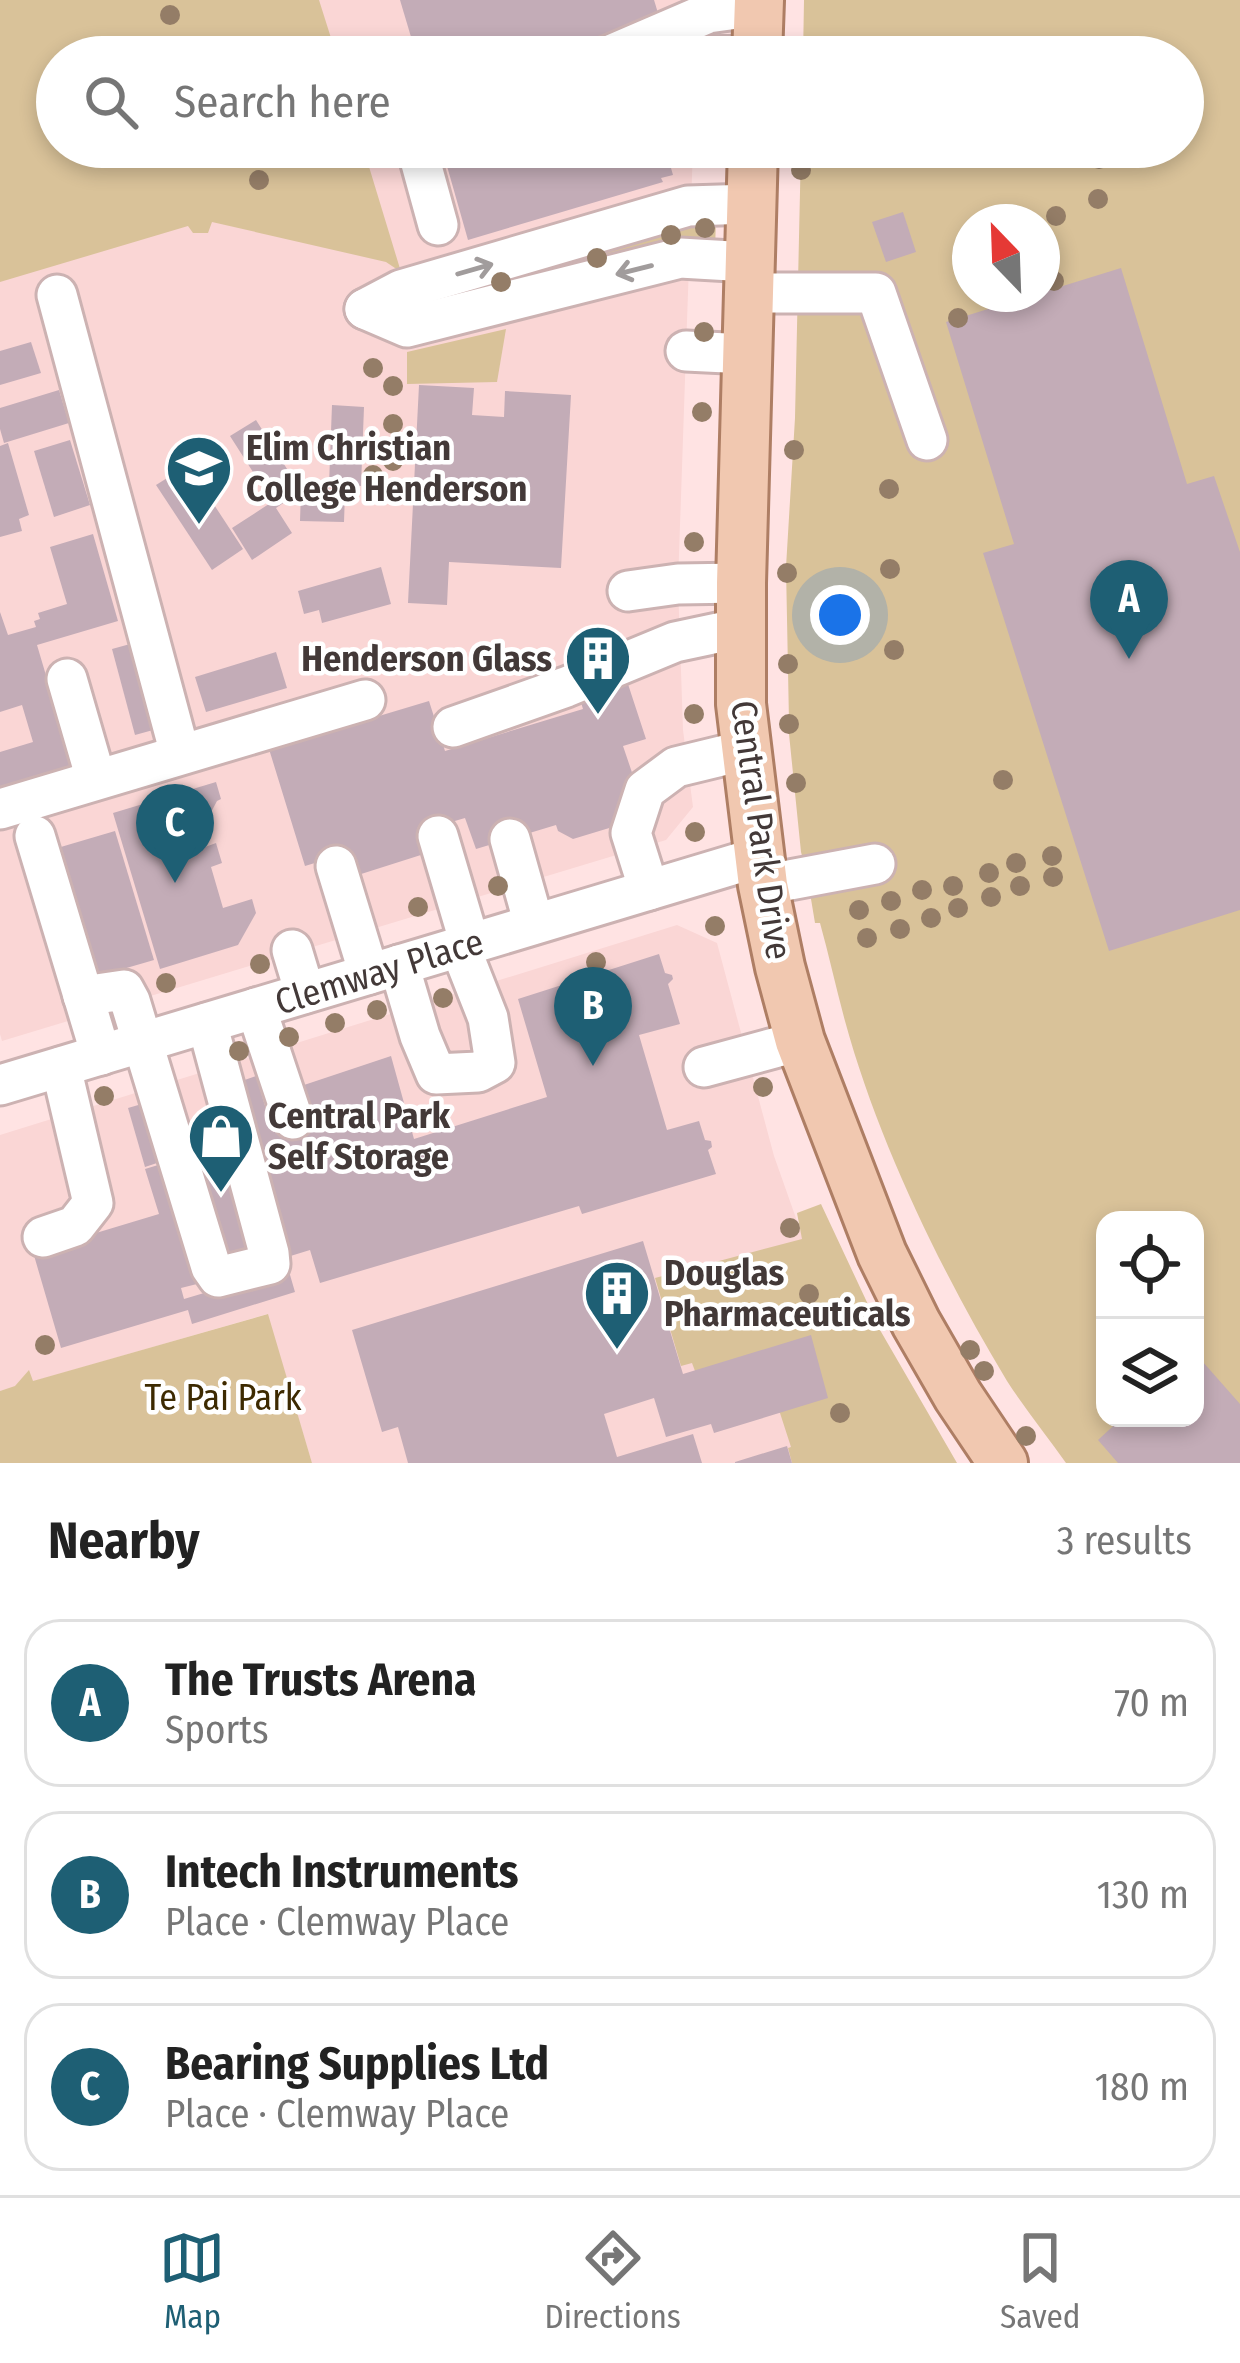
<!DOCTYPE html>
<html lang="en">
<head>
<meta charset="utf-8">
<style>
  :root { --surface:#fff; --page:#f2f2f2; --text:#222; --muted:#767676; --line:#e0e0e0; --accent:#1e5f74 }
  body { margin:0; font-family:"Fira Sans Condensed",sans-serif; background:var(--page); color:var(--text) }
  .controls { position:absolute; right:36px; bottom:36px; display:grid; overflow:hidden; border-radius:24px; box-shadow:0 6px 18px #0003 }
  .controls button { width:108px; height:108px; display:grid; place-items:center; padding:0; border:0; border-bottom:3px solid var(--line); background:var(--surface); color:var(--text); font:60px sans-serif }
  .compass { position:absolute; left:952px; top:204px; width:108px; height:108px; border-radius:50%; background:var(--surface); box-shadow:0 6px 18px #0003; rotate:337deg }
  .you { position:absolute; left:840px; top:615px; width:42px; height:42px; margin:-30px; border:9px solid #fff; border-radius:50%; background:#1a73e8; box-shadow:0 0 0 18px #1a73e833 }
  .badge { display:grid; place-items:center; width:78px; height:78px; border-radius:50%; background:var(--accent); color:#fff; font-size:39px; font-weight:700 }
  .pin { position:absolute; translate:-50% -99px; filter:drop-shadow(0 3px 6px #0008) }
  .pin::after { content:''; position:absolute; top:63px; width:42px; height:36px; background:inherit; clip-path:polygon(0 0,100% 0,50% 100%) }
  .list { margin:0; padding:0; list-style:none }
  h2 { display:flex; justify-content:space-between; align-items:center; height:156px; margin:0; padding:0 48px; font-size:51px }
  h2 small { font-size:39px; font-weight:400; color:var(--muted) }
  .list li { display:grid; grid-template-columns:78px 1fr auto; gap:36px; align-items:center; box-sizing:border-box; height:168px; margin:0 24px 24px; padding:0 24px; border:3px solid var(--line); border-radius:36px }
  .list b { display:block; font-size:45px; white-space:nowrap }
  .list p { margin:0; font-size:39px; white-space:nowrap; color:var(--muted) }
  .list em { font-size:39px; font-style:normal; color:var(--muted) }
  .icon { flex:none; width:66px; height:66px; fill:none; stroke:currentColor; stroke-width:2; stroke-linecap:round; stroke-linejoin:round }
  .map { position:relative; flex:none; width:1240px; height:1463px; overflow:hidden }
  .search { position:absolute; background:var(--surface); box-shadow:0 6px 18px #0003; left:36px; right:36px; top:36px; height:132px; display:flex; align-items:center; gap:30px; box-sizing:border-box; padding:0 42px; border-radius:66px; color:var(--muted); font-size:45px }
  .sheet { height:732px; background:var(--surface) }
  nav { display:flex; justify-content:space-around; align-items:center; box-sizing:border-box; height:168px; border-top:3px solid var(--line); background:var(--surface); font-size:33px; color:var(--muted) }
  nav a { display:grid; justify-items:center; gap:6px }
  nav .on { color:var(--accent) }
  .map>svg:first-child { display:block }
  .built { fill:#fad6d5 }
  .green { fill:#d9c299; fill-rule:evenodd }
  .building { fill:#c3acb7 }
  .lines { fill:none; stroke-linecap:round; stroke-linejoin:round }
  .minor-casing { stroke:#ccb2b2; stroke-width:45 }
  .major-casing { stroke:#ae7e64; stroke-width:54 }
  .minor { stroke:#fff; stroke-width:39 }
  .major { stroke:#f1c8b0; stroke-width:48 }
  .tree { fill:#947d67 }
  .oneway { stroke:#a19c9c }
  .labels { text-anchor:middle; stroke-width:9; stroke-linejoin:round; paint-order:stroke }
  .poi-label { font-size:36px; font-weight:bold; fill:#433938; stroke:#fff; text-anchor:start }
  .street-label { font-size:36px; fill:#433938; stroke:#fff }
  .park-label { font-size:36px; fill:#3d2a01; stroke:#fff }
</style>
</head>
<body>
<div class="map">
<svg width="1240" height="1463" viewBox="0 0 1240 1463">
  <rect width="100%" height="100%" fill="#ffe3e3"/>
  <g class="built">
    <polygon points="0,0 701,0 698,57 57,57 57,147 693,147 678,584 683,730 693,807 666,840 2,1041 0,1034"/>
    <polygon points="677,925 717,943 774,1156 803,1238 923,1463 312,1463 267,1314 0,1391 0,1135"/>
  </g>
  <g class="green">
    <polygon points="0,0 319,0 337,57 57,57 57,147 363,147 401,272 386,262 212,222 208,233 193,233 188,226 0,282"/>
    <path d="M 804,0 L 1240,0 L 1240,1463 L 1066,1463 C 1047,1436 1025,1409 1007,1381 C 942,1273 878,1142 845,1021 C 836,988 829,955 820,923 L 815,923 L 810,893 L 812,892 L 801,852 L 789,734 L 784,730 L 789,722 L 786,567 L 795,418 L 801,147 L 1183,147 L 1183,57 L 803,57 ZM 970,222 L 1042,222 L 1042,294 L 970,294 ZM 1105,1220 L 1195,1220 L 1195,1418 L 1105,1418 Z"/>
    <polygon points="685,219 716,221 715,248 407,316 405,299"/>
    <polygon points="506,329 497,382 407,384 407,352"/>
    <polygon points="821,1204 880,1330 957,1463 792,1463 788,1448 791,1447 780,1413 695,1371 692,1363 681,1366 655,1278 802,1239 797,1213"/>
    <polygon points="268,1314 312,1463 0,1463 0,1391 15,1386 29,1370 33,1381"/>
  </g>
  <g class="building">
    <polygon points="400,0 654,0 658,13 605,48 574,57 417,57"/>
    <polygon points="460,147 665,147 673,175 661,178 663,182 468,240 443,152"/>
    <polygon points="903,212 916,252 886,262 872,222"/>
    <polygon points="1121,268 1187,484 1214,476 1240,552 1240,910 1109,951 983,553 1014,544 946,322"/>
    <polygon points="31,342 41,373 0,385 0,351"/>
    <polygon points="419,385 474,388 472,415 504,417 505,391 571,395 561,568 449,562 447,605 408,603"/>
    <polygon points="59,390 69,423 4,443 0,429 0,408"/>
    <polygon points="332,405 364,407 361,486 329,485"/>
    <polygon points="256,420 301,491 345,493 344,522 300,521 301,491 276,508 292,533 252,560 232,528 272,502 230,436"/>
    <polygon points="70,440 90,505 54,517 34,451"/>
    <polygon points="8,443 29,515 19,519 22,531 0,537 0,446"/>
    <polygon points="188,465 243,549 212,570 156,485"/>
    <polygon points="93,534 118,621 37,645 77,780 0,791 0,752 33,742 22,705 0,712 0,612 8,635 36,627 34,621 40,619 38,613 67,604 50,547"/>
    <polygon points="381,567 391,604 322,623 319,610 304,614 298,591"/>
    <polygon points="141,641 164,727 135,735 112,649"/>
    <polygon points="276,652 287,688 206,712 195,677"/>
    <polygon points="626,678 646,739 623,746 641,799 629,822 573,839 558,831 556,825 476,849 465,818 417,832 424,854 358,875 351,852 305,866 269,749 429,701 445,751 583,709 578,693"/>
    <polygon points="216,782 221,799 217,801 209,816 210,821 199,824 205,847 216,843 222,863 211,867 223,908 252,899 256,913 238,945 160,969 113,813"/>
    <polygon points="115,831 154,960 92,978 54,849"/>
    <polygon points="659,954 665,973 672,975 673,979 668,984 680,1024 639,1035 667,1130 699,1121 705,1140 711,1141 712,1147 708,1150 716,1174 582,1214 579,1206 320,1283 310,1250 284,1258 236,1083 256,1076 273,1132 305,1122 295,1088 391,1056 414,1139 547,1097 518,999"/>
    <polygon points="152,1101 169,1159 145,1167 128,1108"/>
    <polygon points="220,1126 259,1253 222,1263 184,1138"/>
    <polygon points="168,1162 205,1282 181,1288 184,1299 288,1268 295,1292 192,1324 188,1310 61,1348 33,1252 159,1214 145,1169"/>
    <polygon points="643,1241 683,1374 811,1335 828,1398 714,1433 711,1424 666,1437 654,1398 604,1414 617,1457 693,1434 702,1463 408,1463 398,1427 382,1432 352,1330"/>
    <polygon points="1195,1353 1240,1404 1240,1463 1118,1463 1098,1440 1122,1418 1195,1418"/>
    <polygon points="787,1446 792,1463 735,1463 735,1462"/>
  </g>
  <g class="lines">
    <defs>
      <g id="minor">
        <polyline points="606,57 708,13 759,6"/>
        <polyline points="693,57 757,56"/>
        <polyline points="420,147 419,156 438,225"/>
        <polyline points="749,293 876,293 927,440"/>
        <polyline points="57,295 180,754"/>
        <polyline points="365,309 401,290 688,206 751,204"/>
        <polyline points="365,309 407,327 680,258 749,262"/>
        <polyline points="686,351 747,354"/>
        <polyline points="628,591 678,584 741,583"/>
        <polyline points="67,679 96,779"/>
        <polyline points="453,727 566,687 675,642 741,628"/>
        <polyline points="0,809 365,700"/>
        <polyline points="35,836 101,1055"/>
        <polyline points="438,836 470,944"/>
        <polyline points="510,839 534,924"/>
        <polyline points="336,866 369,974"/>
        <polyline points="763,885 875,864"/>
        <polyline points="649,890 631,833 645,790 676,767 746,750"/>
        <polyline points="292,950 305,993"/>
        <polyline points="399,965 420,1036 436,1074 478,1072 495,1063 488,1018 460,947"/>
        <polyline points="83,996 124,990 130,1001 211,1267 218,1277 270,1264 269,1253 207,1023"/>
        <polyline points="256,1008 293,1119"/>
        <polyline points="704,1067 800,1041"/>
        <polyline points="0,1085 759,857"/>
        <polyline points="43,1237 75,1226 93,1203 61,1067"/>
      </g>
      <g id="major">
        <polyline points="757,57 759,0"/>
        <polyline points="753,147 741,583 741,704 763,885 780,967 800,1041 882,1254 916,1323 958,1396 1003,1463"/>
      </g>
    </defs>
    <use href="#minor" class="minor-casing"/>
    <use href="#major" class="major-casing"/>
    <use href="#minor" class="minor"/>
    <use href="#major" class="major"/>
  </g>
  <g class="tree">
    <circle cx="170" cy="15" r="10"/>
    <circle cx="1099" cy="159" r="10"/>
    <circle cx="801" cy="170" r="10"/>
    <circle cx="259" cy="180" r="10"/>
    <circle cx="1098" cy="199" r="10"/>
    <circle cx="1056" cy="216" r="10"/>
    <circle cx="705" cy="228" r="10"/>
    <circle cx="671" cy="235" r="10"/>
    <circle cx="597" cy="258" r="10"/>
    <circle cx="1054" cy="281" r="10"/>
    <circle cx="501" cy="282" r="10"/>
    <circle cx="958" cy="318" r="10"/>
    <circle cx="704" cy="332" r="10"/>
    <circle cx="373" cy="368" r="10"/>
    <circle cx="393" cy="386" r="10"/>
    <circle cx="702" cy="412" r="10"/>
    <circle cx="393" cy="424" r="10"/>
    <circle cx="794" cy="450" r="10"/>
    <circle cx="393" cy="461" r="10"/>
    <circle cx="373" cy="475" r="10"/>
    <circle cx="889" cy="489" r="10"/>
    <circle cx="694" cy="542" r="10"/>
    <circle cx="890" cy="569" r="10"/>
    <circle cx="787" cy="573" r="10"/>
    <circle cx="894" cy="650" r="10"/>
    <circle cx="788" cy="664" r="10"/>
    <circle cx="694" cy="714" r="10"/>
    <circle cx="789" cy="724" r="10"/>
    <circle cx="1003" cy="780" r="10"/>
    <circle cx="796" cy="783" r="10"/>
    <circle cx="695" cy="832" r="10"/>
    <circle cx="1052" cy="856" r="10"/>
    <circle cx="1016" cy="863" r="10"/>
    <circle cx="989" cy="873" r="10"/>
    <circle cx="1053" cy="877" r="10"/>
    <circle cx="498" cy="886" r="10"/>
    <circle cx="953" cy="886" r="10"/>
    <circle cx="1020" cy="886" r="10"/>
    <circle cx="922" cy="890" r="10"/>
    <circle cx="991" cy="897" r="10"/>
    <circle cx="891" cy="901" r="10"/>
    <circle cx="418" cy="907" r="10"/>
    <circle cx="958" cy="908" r="10"/>
    <circle cx="859" cy="910" r="10"/>
    <circle cx="931" cy="918" r="10"/>
    <circle cx="715" cy="926" r="10"/>
    <circle cx="900" cy="929" r="10"/>
    <circle cx="867" cy="938" r="10"/>
    <circle cx="596" cy="962" r="10"/>
    <circle cx="260" cy="964" r="10"/>
    <circle cx="166" cy="983" r="10"/>
    <circle cx="443" cy="998" r="10"/>
    <circle cx="377" cy="1010" r="10"/>
    <circle cx="335" cy="1023" r="10"/>
    <circle cx="289" cy="1037" r="10"/>
    <circle cx="239" cy="1051" r="10"/>
    <circle cx="763" cy="1087" r="10"/>
    <circle cx="104" cy="1096" r="10"/>
    <circle cx="790" cy="1228" r="10"/>
    <circle cx="809" cy="1294" r="10"/>
    <circle cx="45" cy="1345" r="10"/>
    <circle cx="970" cy="1350" r="10"/>
    <circle cx="984" cy="1371" r="10"/>
    <circle cx="840" cy="1413" r="10"/>
    <circle cx="1026" cy="1436" r="10"/>
  </g>
  <defs><path id="oneway-shaft" d="M-6 0H5M1.5-3L5.5 0L1.5 3" fill="none" stroke-width="1.6" stroke-linecap="round" stroke-linejoin="round" transform="scale(3)"/></defs>
  <g class="oneway">
    <use href="#oneway-shaft" transform="translate(475 269) rotate(-16)"/>
    <use href="#oneway-shaft" transform="translate(634 270) rotate(166)"/>
  </g>
  <defs>
    <symbol id="school-pin" viewBox="-11 -11 22 30"><path d="M0 17L-7.5 6A9.5 9.5 0 1 1 7.5 6Z" fill="#1e5f74" stroke="#fff"/><path d="M0-5L7-2L0 1L-7-2ZM-4 1L0 2.5L4 1V4Q0 6-4 4Z" fill="#fff"/></symbol>
    <symbol id="building-pin" viewBox="-11 -11 22 30"><path d="M0 17L-7.5 6A9.5 9.5 0 1 1 7.5 6Z" fill="#1e5f74" stroke="#fff"/><path d="M-4-6H4V6H1V3H-1V6H-4ZM-2.5-4.3h1.7v1.8h-1.7ZM.8-4.3h1.7v1.8H.8ZM-2.5-1h1.7V.8h-1.7ZM.8-1h1.7V.8H.8Z" fill="#fff"/></symbol>
    <symbol id="shop-pin" viewBox="-11 -11 22 30"><path d="M0 17L-7.5 6A9.5 9.5 0 1 1 7.5 6Z" fill="#1e5f74" stroke="#fff"/><path d="M-5-2.5h2.3a2.7 3.5 0 0 1 5.4 0H5L5.5 6h-11ZM-1.5-2.5h3a1.5 2.3 0 0 0-3 0Z" fill="#fff"/></symbol>
  </defs>
  <g fill-rule="evenodd">
    <use href="#school-pin" x="161" y="430" width="76" height="104"/>
    <use href="#building-pin" x="560" y="620" width="76" height="104"/>
    <use href="#shop-pin" x="183" y="1098" width="76" height="104"/>
    <use href="#building-pin" x="579" y="1255" width="76" height="104"/>
  </g>
  <g class="labels">
    <g class="poi-label">
      <text x="246" y="460">Elim Christian<tspan x="246" dy="41">College Henderson</tspan></text>
      <text x="552" y="671" text-anchor="end">Henderson Glass</text>
      <text x="268" y="1128">Central Park<tspan x="268" dy="41">Self Storage</tspan></text>
      <text x="664" y="1285">Douglas<tspan x="664" dy="41">Pharmaceuticals</tspan></text>
    </g>
    <g class="street-label">
      <text transform="translate(762 830) rotate(82)" y="13">Central Park Drive</text>
      <text transform="translate(379 971) rotate(-17)" y="13">Clemway Place</text>
    </g>
    <g class="park-label">
      <text x="223" y="1410">Te Pai Park</text>
    </g>
  </g>
</svg>
<div class="controls">
<button><svg class="icon" aria-label="locate" viewBox="0 0 24 24"><circle cx="12" cy="12" r="6"/><path d="M12 2v4M12 18v4M2 12h4M18 12h4"/></svg></button>
<button><svg class="icon" aria-label="layers" viewBox="0 0 24 24"><path d="M12 4l9 5-9 5-9-5zM3 14l9 5 9-5"/></svg></button>
</div>
<svg class="compass" viewBox="-18 -18 36 36"><path d="M0-13l5 13h-10z" fill="#e53935"/><path d="M0 13l5-13h-10z" fill="#767676"/></svg>
<div class="you"></div>
<div class="pin badge" style="left:1129px;top:659px">A</div>
<div class="pin badge" style="left:593px;top:1066px">B</div>
<div class="pin badge" style="left:175px;top:883px">C</div>
<div class="search"><svg class="icon" aria-label="search" viewBox="0 0 24 24"><circle cx="10" cy="10" r="6"/><path d="M15 15l6 6"/></svg>Search here</div>
</div>
<section class="sheet">
<h2>Nearby<small>3 results</small></h2>
<ul class="list">
<li><span class="badge">A</span><div><b>The Trusts Arena</b><p>Sports</p></div><em>70 m</em></li>
<li><span class="badge">B</span><div><b>Intech Instruments</b><p>Place · Clemway Place</p></div><em>130 m</em></li>
<li><span class="badge">C</span><div><b>Bearing Supplies Ltd</b><p>Place · Clemway Place</p></div><em>180 m</em></li>
</ul>
</section>
<nav>
<a class="on"><svg class="icon" aria-label="map" viewBox="0 0 24 24"><path d="M3 6l6-2 6 2 6-2v14l-6 2-6-2-6 2zM9 4v14M15 6v14"/></svg>Map</a>
<a><svg class="icon" aria-label="directions" viewBox="0 0 24 24"><path d="M12 3l9 9-9 9-9-9zM9 14v-3h6M13 9l2 2-2 2"/></svg>Directions</a>
<a><svg class="icon" aria-label="saved" viewBox="0 0 24 24"><path d="M7 4h10v16l-5-4-5 4z"/></svg>Saved</a>
</nav>
</body>
</html>
